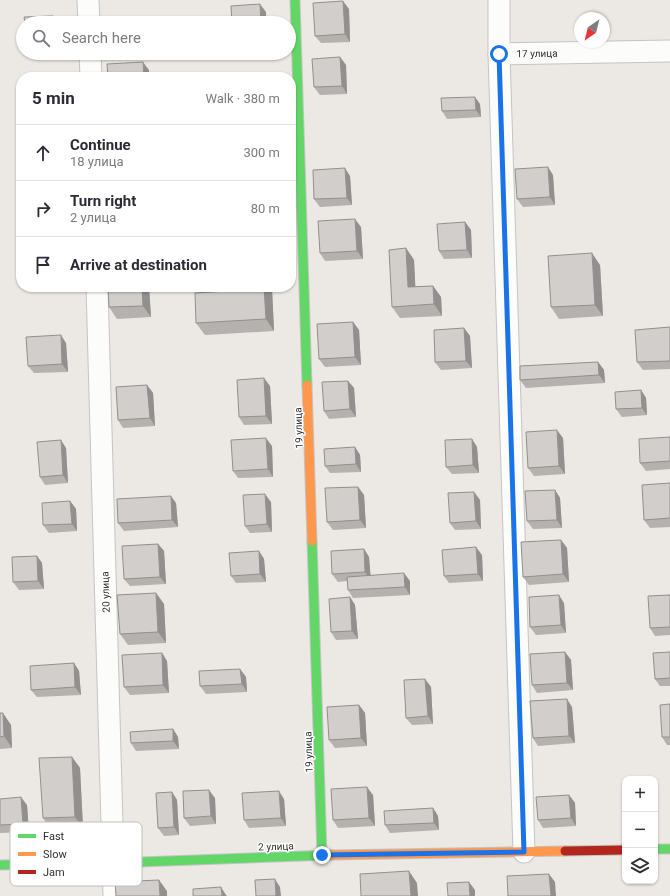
<!DOCTYPE html>
<html lang="en">
<head>
<meta charset="utf-8">
<style>
  :root { --surface:#fff; --page:#f2f2f3; --text:#2b2b33; --muted:#7c7c81; --line:#e1e1e2 }
  body { margin:0; font-family:Roboto,sans-serif; background:var(--page); color:var(--text) }
  .controls { position:absolute; right:12px; bottom:12px; display:grid; overflow:hidden; border-radius:8px; box-shadow:0 1px 3px #0004 }
  .controls button { width:36px; height:36px; display:grid; place-items:center; padding:0; border:0; border-bottom:1px solid var(--line); background:var(--surface); color:var(--text); font:20px sans-serif }
  .compass { position:absolute; left:574px; top:12px; width:36px; height:36px; border-radius:50%; background:var(--surface); box-shadow:0 1px 3px #0004; rotate:215deg }
  .stop { position:absolute; width:12px; height:12px; margin:-9px; border:3px solid #1a73e8; border-radius:50%; background:#fff }
  .stop.end { background:#1a73e8; border-color:#fff; box-shadow:0 1px 4px #0008 }
  .list { margin:0; padding:0; list-style:none }
  h2 { display:flex; justify-content:space-between; align-items:center; height:52px; margin:0; padding:0 16px; font-size:17px }
  h2 small { font-size:13px; font-weight:400; color:var(--muted) }
  .list li { display:grid; grid-template-columns:26px 1fr auto; gap:12px; align-items:center; box-sizing:border-box; height:56px; padding:0 16px; border-top:1px solid var(--line) }
  .list b { display:block; font-size:15px; white-space:nowrap }
  .list p { margin:0; font-size:13px; white-space:nowrap; color:var(--muted) }
  .list em { font-size:13px; font-style:normal; color:var(--muted) }
  .icon { flex:none; width:22px; height:22px; fill:none; stroke:currentColor; stroke-width:2; stroke-linecap:round; stroke-linejoin:round }
  .map { position:relative; flex:none; width:670px; height:896px; overflow:hidden }
  .search { position:absolute; background:var(--surface); box-shadow:0 1px 3px #0004; left:16px; top:16px; width:280px; height:44px; display:flex; align-items:center; gap:10px; box-sizing:border-box; padding:0 14px; border-radius:22px; color:var(--muted); font-size:15px }
  .panel { position:absolute; background:var(--surface); box-shadow:0 1px 3px #0004; left:16px; top:72px; width:280px; height:220px; border-radius:16px }
  .map>svg:first-child { display:block }
  .lines { fill:none; stroke-linecap:round; stroke-linejoin:round }
  .street-casing { stroke:#c5c4c5; stroke-width:23 }
  .fast-casing { stroke:#c5c4c5; stroke-width:11 }
  .slow-casing { stroke:#c5c4c5; stroke-width:11 }
  .jam-casing { stroke:#c5c4c5; stroke-width:11 }
  .street { stroke:#fcfcfb; stroke-width:21 }
  .fast { stroke:#63d668; stroke-width:9 }
  .slow { stroke:#ff974d; stroke-width:9 }
  .jam { stroke:#b3261e; stroke-width:9 }
  .wall { fill:#b4b1af }
  .shaded-wall { fill:#92908e }
  .building { fill:#d1cecb; stroke:#92908e }
  .route { stroke:#1a73e8; stroke-width:5 }
  .labels { text-anchor:middle; stroke-width:3; stroke-linejoin:round; paint-order:stroke }
  .street-label { font-size:10px; fill:#2e2e2e; stroke:#fff }
  .key { fill:#fff; stroke:#c0c0c0; stroke-width:1 }
  .key-label { font-size:11px; fill:#2e2e2e }
</style>
</head>
<body>
<div class="map">
<svg width="670" height="896" viewBox="0 0 670 896">
  <rect width="100%" height="100%" fill="#ece8e4"/>
  <g class="lines">
    <defs>
      <g id="street">
        <polyline points="88,0 89,23"/>
        <polyline points="499,0 499,54 524,852"/>
        <polyline points="90,53 91,77"/>
        <polyline points="499,54 670,51"/>
        <polyline points="97,287 114,896"/>
      </g>
      <g id="fast">
        <polyline points="295,0 307,385"/>
        <polyline points="312,541 322,855"/>
        <polyline points="655,849 670,849"/>
        <polyline points="0,865 113,863 331,855"/>
      </g>
      <g id="slow">
        <polyline points="307,385 312,541"/>
        <polyline points="331,855 565,851"/>
      </g>
      <polyline id="jam" points="565,851 625,850"/>
    </defs>
    <use href="#street" class="street-casing"/>
    <use href="#fast" class="fast-casing"/>
    <use href="#slow" class="slow-casing"/>
    <use href="#jam" class="jam-casing"/>
    <use href="#street" class="street"/>
    <use href="#fast" class="fast"/>
    <use href="#slow" class="slow"/>
    <use href="#jam" class="jam"/>
  </g>
  <g class="wall">
    <polygon points="349,9 350,42 321,43 315,36"/>
    <polygon points="340,57 346,65 347,94 320,95 314,87"/>
    <polygon points="480,104 481,117 447,119 442,111"/>
    <polygon points="553,175 555,205 523,207 517,199"/>
    <polygon points="350,176 352,205 320,207 314,199"/>
    <polygon points="465,222 471,230 472,258 444,259 439,251"/>
    <polygon points="361,227 363,259 325,261 320,253"/>
    <polygon points="406,248 414,260 415,287 433,286 441,297 442,316 400,318 392,307"/>
    <polygon points="600,265 603,316 559,319 551,307"/>
    <polygon points="108,287 149,287 151,317 117,319 109,307"/>
    <polygon points="272,288 274,331 205,335 196,323"/>
    <polygon points="353,322 359,330 361,365 325,367 319,359"/>
    <polygon points="670,327 670,369 643,370 637,362"/>
    <polygon points="464,328 470,336 472,368 441,370 435,362"/>
    <polygon points="66,343 68,372 34,373 28,366"/>
    <polygon points="598,362 604,370 605,383 526,388 520,380"/>
    <polygon points="348,381 354,388 356,417 329,419 324,411"/>
    <polygon points="147,385 153,393 155,426 123,428 118,420"/>
    <polygon points="270,386 272,424 244,425 239,417"/>
    <polygon points="641,390 646,398 647,415 622,417 616,409"/>
    <polygon points="670,437 670,469 646,471 640,463"/>
    <polygon points="563,438 565,474 534,476 528,468"/>
    <polygon points="472,439 477,447 479,473 452,474 446,467"/>
    <polygon points="272,446 273,477 238,478 233,471"/>
    <polygon points="355,447 360,455 361,472 330,473 325,466"/>
    <polygon points="66,448 68,483 45,485 40,477"/>
    <polygon points="670,483 670,527 650,528 644,520"/>
    <polygon points="358,487 364,495 366,528 333,530 327,522"/>
    <polygon points="555,490 560,498 562,528 533,529 527,521"/>
    <polygon points="474,492 480,500 481,529 455,530 450,523"/>
    <polygon points="70,501 76,509 77,531 49,533 43,525"/>
    <polygon points="271,502 272,532 250,533 245,526"/>
    <polygon points="176,503 178,527 124,531 118,523"/>
    <polygon points="561,540 567,548 569,582 529,585 523,577"/>
    <polygon points="158,544 164,551 166,584 130,586 124,579"/>
    <polygon points="364,549 369,557 370,575 410,581 410,595 353,598 348,590 347,581 338,582 332,574"/>
    <polygon points="259,551 264,559 266,582 236,583 231,576"/>
    <polygon points="482,555 483,581 449,583 444,576"/>
    <polygon points="37,556 42,563 44,589 19,590 13,582"/>
    <polygon points="156,593 164,604 166,643 128,645 120,634"/>
    <polygon points="670,595 670,635 655,636 650,628"/>
    <polygon points="350,597 355,605 358,639 336,640 331,632"/>
    <polygon points="564,603 566,633 536,635 530,627"/>
    <polygon points="565,652 571,660 573,690 537,693 532,685"/>
    <polygon points="670,652 670,686 660,686 655,679"/>
    <polygon points="162,653 167,661 169,693 130,695 124,687"/>
    <polygon points="74,663 79,671 81,695 37,697 31,690"/>
    <polygon points="240,669 246,677 247,692 206,694 200,686"/>
    <polygon points="425,679 431,687 433,724 412,725 406,718"/>
    <polygon points="670,704 670,745 667,745 662,737"/>
    <polygon points="359,705 365,713 367,746 335,748 329,740"/>
    <polygon points="572,707 575,743 538,746 533,738"/>
    <polygon points="0,713 11,725 12,748 0,749"/>
    <polygon points="173,729 178,737 179,749 136,751 131,743"/>
    <polygon points="72,757 80,768 83,828 51,830 43,818"/>
    <polygon points="172,792 177,800 179,835 164,836 158,828"/>
    <polygon points="373,795 375,826 338,828 333,820"/>
    <polygon points="569,795 575,803 576,826 543,828 538,820"/>
    <polygon points="215,798 216,824 190,826 184,818"/>
    <polygon points="0,799 27,805 29,832 0,833"/>
    <polygon points="284,799 286,826 249,828 244,820"/>
    <polygon points="433,808 438,816 439,830 390,833 385,825"/>
  </g>
  <g class="shaded-wall">
    <polygon points="343,1 349,9 350,42 345,34"/>
    <polygon points="260,4 266,12 266,23 261,23"/>
    <polygon points="53,16 58,23 53,23"/>
    <polygon points="340,57 346,65 347,94 342,86"/>
    <polygon points="143,62 149,70 149,77 144,77"/>
    <polygon points="475,97 480,104 481,117 476,110"/>
    <polygon points="548,167 553,175 555,205 550,197"/>
    <polygon points="345,168 350,176 352,205 347,198"/>
    <polygon points="355,219 361,227 363,259 357,251"/>
    <polygon points="465,222 471,230 472,258 467,250"/>
    <polygon points="406,248 414,260 416,299 408,287"/>
    <polygon points="592,253 600,265 603,316 595,305"/>
    <polygon points="433,286 441,297 442,316 434,304"/>
    <polygon points="142,287 149,287 151,317 143,306"/>
    <polygon points="264,287 271,287 272,288 274,331 266,319"/>
    <polygon points="353,322 359,330 361,365 355,357"/>
    <polygon points="464,328 470,336 472,368 466,361"/>
    <polygon points="61,335 66,343 68,372 62,364"/>
    <polygon points="598,362 604,370 605,383 599,375"/>
    <polygon points="264,378 270,386 272,424 266,416"/>
    <polygon points="348,381 354,388 356,417 350,409"/>
    <polygon points="147,385 153,393 155,426 150,418"/>
    <polygon points="641,390 646,398 647,415 642,408"/>
    <polygon points="557,430 563,438 565,474 559,466"/>
    <polygon points="266,438 272,446 273,477 268,469"/>
    <polygon points="472,439 477,447 479,473 473,465"/>
    <polygon points="61,440 66,448 68,483 63,475"/>
    <polygon points="355,447 360,455 361,472 356,464"/>
    <polygon points="358,487 364,495 366,528 360,520"/>
    <polygon points="555,490 560,498 562,528 557,520"/>
    <polygon points="474,492 480,500 481,529 476,521"/>
    <polygon points="265,494 271,502 272,532 267,524"/>
    <polygon points="171,496 176,503 178,527 172,520"/>
    <polygon points="70,501 76,509 77,531 72,524"/>
    <polygon points="561,540 567,548 569,582 563,574"/>
    <polygon points="158,544 164,551 166,584 160,577"/>
    <polygon points="476,547 482,555 483,581 478,574"/>
    <polygon points="364,549 369,557 371,580 365,572"/>
    <polygon points="259,551 264,559 266,582 260,574"/>
    <polygon points="37,556 42,563 44,589 38,581"/>
    <polygon points="404,573 410,581 410,595 405,587"/>
    <polygon points="156,593 164,604 166,643 158,632"/>
    <polygon points="559,595 564,603 566,633 561,625"/>
    <polygon points="350,597 355,605 358,639 352,631"/>
    <polygon points="565,652 571,660 573,690 567,683"/>
    <polygon points="162,653 167,661 169,693 163,685"/>
    <polygon points="74,663 79,671 81,695 75,687"/>
    <polygon points="240,669 246,677 247,692 242,684"/>
    <polygon points="425,679 431,687 433,724 428,716"/>
    <polygon points="567,699 572,707 575,743 569,736"/>
    <polygon points="359,705 365,713 367,746 361,738"/>
    <polygon points="3,713 11,725 12,748 4,736"/>
    <polygon points="173,729 178,737 179,749 173,741"/>
    <polygon points="72,757 80,768 83,828 75,817"/>
    <polygon points="367,787 373,795 375,826 369,818"/>
    <polygon points="209,790 215,798 216,824 211,816"/>
    <polygon points="279,791 284,799 286,826 281,818"/>
    <polygon points="172,792 177,800 179,835 174,827"/>
    <polygon points="569,795 575,803 576,826 571,818"/>
    <polygon points="21,797 27,805 29,832 23,824"/>
    <polygon points="433,808 438,816 439,830 434,823"/>
    <polygon points="409,871 417,883 418,896 411,896"/>
    <polygon points="549,874 555,882 556,896 551,896"/>
    <polygon points="275,879 280,887 281,896 276,896"/>
    <polygon points="159,880 167,891 167,896 160,896"/>
    <polygon points="469,882 475,890 475,896 470,896"/>
    <polygon points="221,887 226,895 227,896 222,896"/>
  </g>
  <g class="building">
    <polygon points="343,1 345,34 315,36 313,3"/>
    <polygon points="260,4 261,23 232,23 231,6"/>
    <polygon points="53,16 53,23 25,23 24,17"/>
    <polygon points="340,57 342,86 314,87 312,59"/>
    <polygon points="143,62 144,77 108,77 107,64"/>
    <polygon points="475,97 476,110 442,111 441,98"/>
    <polygon points="548,167 550,197 517,199 515,169"/>
    <polygon points="345,168 347,198 314,199 313,170"/>
    <polygon points="355,219 357,251 320,253 318,221"/>
    <polygon points="465,222 467,250 439,251 437,224"/>
    <polygon points="406,248 408,287 433,286 434,304 392,307 389,250"/>
    <polygon points="592,253 595,305 551,307 548,256"/>
    <polygon points="108,287 142,287 143,306 109,307"/>
    <polygon points="227,287 264,287 266,319 196,323 195,293 227,291"/>
    <polygon points="353,322 355,357 319,359 317,324"/>
    <polygon points="670,327 670,361 637,362 635,330"/>
    <polygon points="464,328 466,361 435,362 434,330"/>
    <polygon points="61,335 62,364 28,366 26,337"/>
    <polygon points="598,362 599,375 520,380 520,366"/>
    <polygon points="264,378 266,416 239,417 237,380"/>
    <polygon points="348,381 350,409 324,411 322,382"/>
    <polygon points="147,385 150,418 118,420 116,387"/>
    <polygon points="641,390 642,408 616,409 615,392"/>
    <polygon points="557,430 559,466 528,468 526,432"/>
    <polygon points="670,437 670,461 640,463 639,439"/>
    <polygon points="266,438 268,469 233,471 231,440"/>
    <polygon points="472,439 473,465 446,467 445,440"/>
    <polygon points="61,440 63,475 40,477 37,442"/>
    <polygon points="355,447 356,464 325,466 324,449"/>
    <polygon points="670,483 670,518 644,520 642,485"/>
    <polygon points="358,487 360,520 327,522 325,488"/>
    <polygon points="555,490 557,520 527,521 525,491"/>
    <polygon points="474,492 476,521 450,523 448,493"/>
    <polygon points="265,494 267,524 245,526 243,495"/>
    <polygon points="171,496 172,520 118,523 117,499"/>
    <polygon points="70,501 72,524 43,525 42,503"/>
    <polygon points="561,540 563,574 523,577 521,542"/>
    <polygon points="158,544 160,577 124,579 122,546"/>
    <polygon points="476,547 478,574 444,576 442,550"/>
    <polygon points="364,549 365,572 332,574 331,551"/>
    <polygon points="259,551 260,574 231,576 229,553"/>
    <polygon points="37,556 38,581 13,582 12,557"/>
    <polygon points="404,573 405,587 348,590 347,577"/>
    <polygon points="156,593 158,632 120,634 117,595"/>
    <polygon points="559,595 561,625 530,627 529,597"/>
    <polygon points="670,595 670,627 650,628 648,596"/>
    <polygon points="350,597 352,631 331,632 329,599"/>
    <polygon points="565,652 567,683 532,685 530,654"/>
    <polygon points="670,652 670,678 655,679 653,653"/>
    <polygon points="162,653 163,685 124,687 122,655"/>
    <polygon points="74,663 75,687 31,690 30,666"/>
    <polygon points="240,669 242,684 200,686 199,671"/>
    <polygon points="425,679 428,716 406,718 404,680"/>
    <polygon points="567,699 569,736 533,738 530,701"/>
    <polygon points="670,704 670,737 662,737 660,705"/>
    <polygon points="359,705 361,738 329,740 327,707"/>
    <polygon points="0,713 3,713 4,736 0,737"/>
    <polygon points="173,729 173,741 131,743 130,732"/>
    <polygon points="72,757 75,817 43,818 39,758"/>
    <polygon points="367,787 369,818 333,820 331,789"/>
    <polygon points="209,790 211,816 184,818 183,791"/>
    <polygon points="279,791 281,818 244,820 242,793"/>
    <polygon points="172,792 174,827 158,828 156,793"/>
    <polygon points="569,795 571,818 538,820 536,797"/>
    <polygon points="21,797 23,824 0,825 0,799"/>
    <polygon points="433,808 434,823 385,825 384,811"/>
    <polygon points="409,871 411,896 361,896 360,874"/>
    <polygon points="549,874 551,896 508,896 507,876"/>
    <polygon points="275,879 276,896 256,896 255,880"/>
    <polygon points="159,880 160,896 116,896 115,882"/>
    <polygon points="469,882 470,896 448,896 447,883"/>
    <polygon points="221,887 222,896 193,896 193,889"/>
  </g>
  <g class="lines">
    <polyline class="route" points="322,855 524,852 499,54"/>
  </g>
  <g class="labels">
    <g class="street-label">
      <text transform="translate(537 53) rotate(-1)" y="4">17 улица</text>
      <text transform="translate(298 428) rotate(-92)" y="4">19 улица</text>
      <text transform="translate(105 592) rotate(-92)" y="4">20 улица</text>
      <text transform="translate(308 752) rotate(-92)" y="4">19 улица</text>
      <text transform="translate(276 846) rotate(-2)" y="4">2 улица</text>
    </g>
  </g>
  <rect x="10" y="822" width="132" height="64" rx="6" class="key"/>
  <rect x="18" y="834" width="18" height="4" fill="#63d668"/>
  <rect x="18" y="852" width="18" height="4" fill="#ff974d"/>
  <rect x="18" y="870" width="18" height="4" fill="#b3261e"/>
  <g class="key-label">
    <text x="43" y="840">Fast</text>
    <text x="43" y="858">Slow</text>
    <text x="43" y="876">Jam</text>
  </g>
</svg>
<div class="controls">
<button>+</button>
<button>−</button>
<button><svg class="icon" aria-label="layers" viewBox="0 0 24 24"><path d="M12 4l9 5-9 5-9-5zM3 14l9 5 9-5"/></svg></button>
</div>
<svg class="compass" viewBox="-18 -18 36 36"><path d="M0-13l5 13h-10z" fill="#e53935"/><path d="M0 13l5-13h-10z" fill="#7c7c81"/></svg>
<div class="stop" style="left:499px;top:54px"></div>
<div class="stop end" style="left:322px;top:855px"></div>
<div class="search"><svg class="icon" aria-label="search" viewBox="0 0 24 24"><circle cx="10" cy="10" r="6"/><path d="M15 15l6 6"/></svg>Search here</div>
<section class="panel">
<h2>5 min<small>Walk · 380 m</small></h2>
<ul class="list">
<li><svg class="icon" aria-label="ahead" viewBox="0 0 24 24"><path d="M12 20V5M6 11l6-6 6 6"/></svg><div><b>Continue</b><p>18 улица</p></div><em>300 m</em></li>
<li><svg class="icon" aria-label="right" viewBox="0 0 24 24"><path d="M7 20v-9h11M14 6l5 5-5 5"/></svg><div><b>Turn right</b><p>2 улица</p></div><em>80 m</em></li>
<li><svg class="icon" aria-label="arrive" viewBox="0 0 24 24"><path d="M6 21V4h12l-3 4 3 4H6"/></svg><div><b>Arrive at destination</b></div></li>
</ul>
</section>
</div>
</body>
</html>
